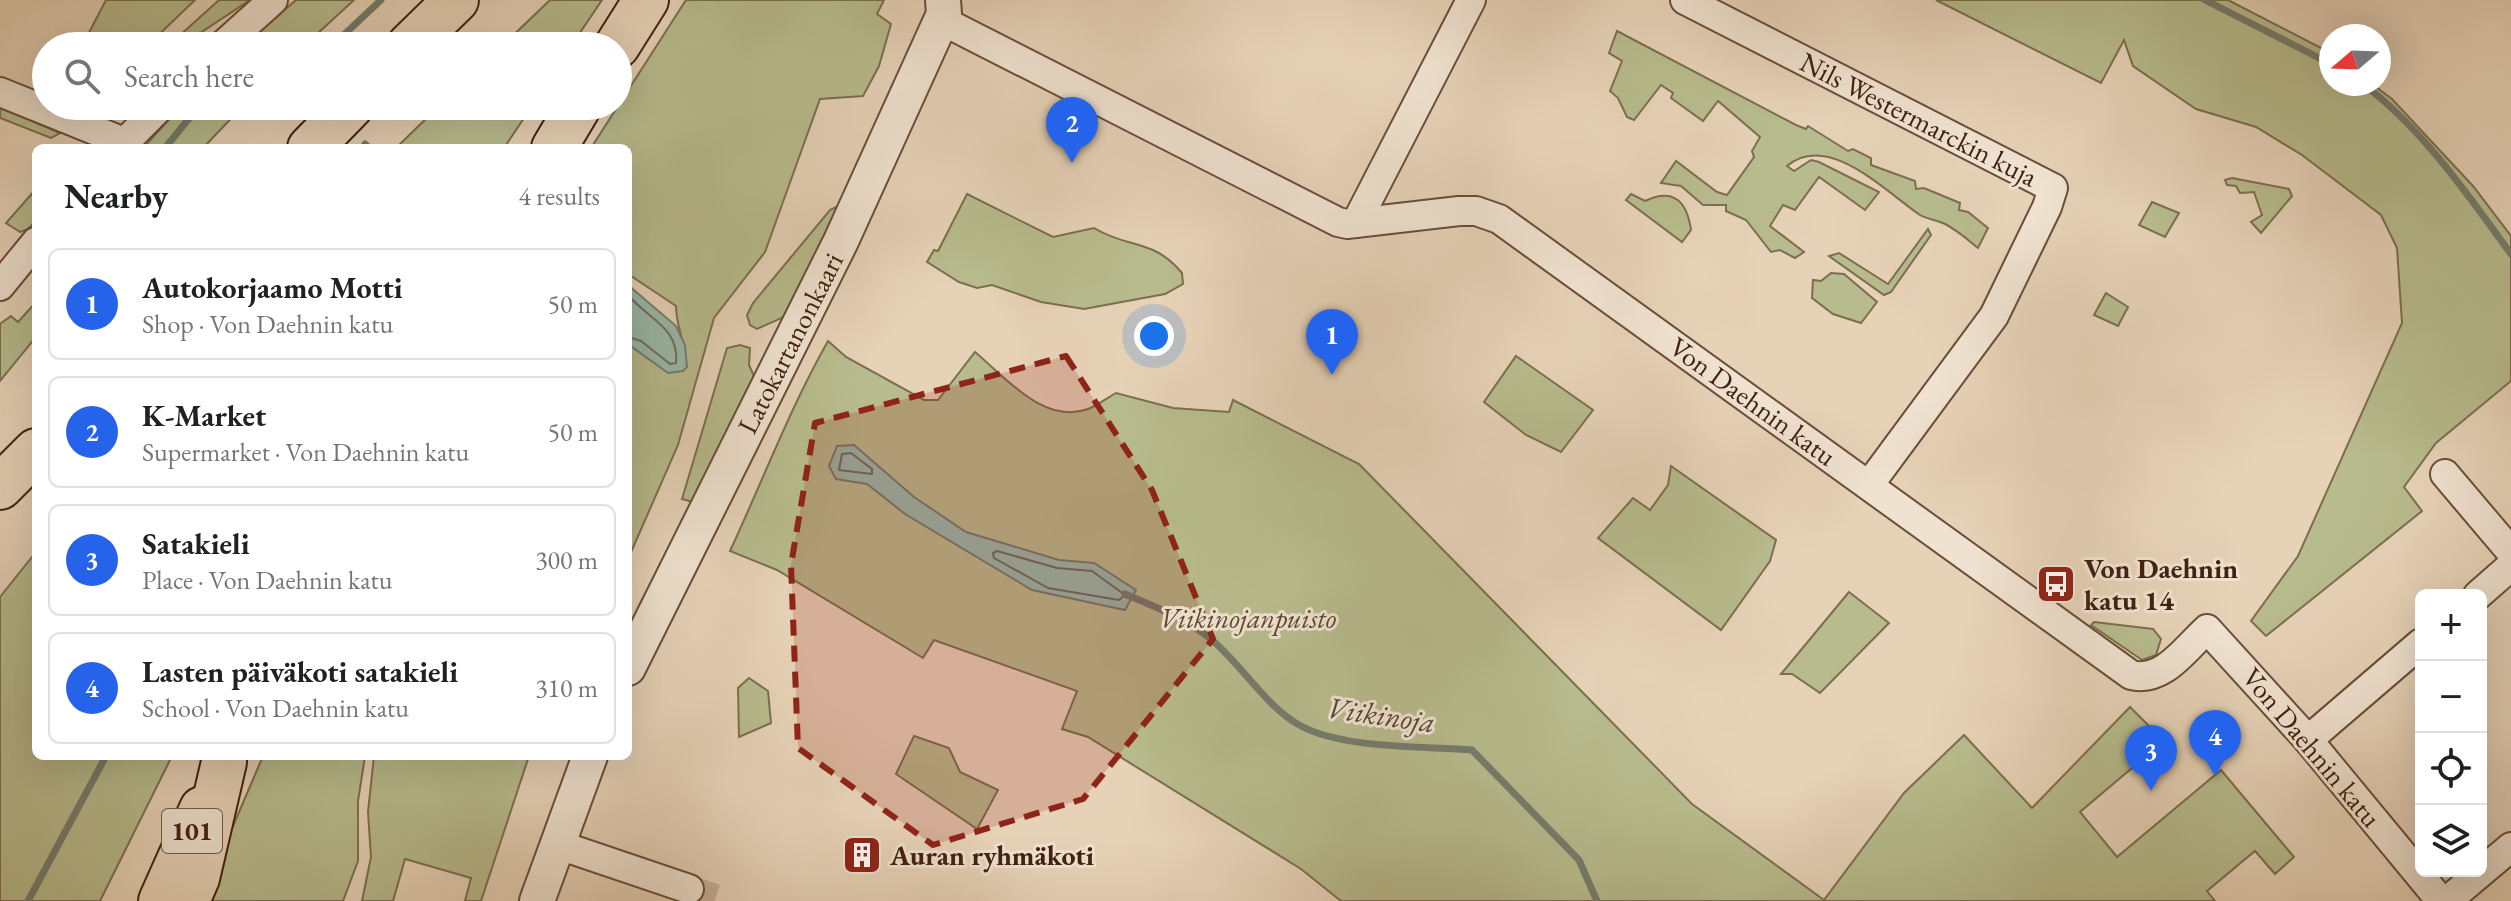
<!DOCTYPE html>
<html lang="en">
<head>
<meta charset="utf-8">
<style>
  :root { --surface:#fff; --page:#f6f6f6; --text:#202124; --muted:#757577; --line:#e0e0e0; --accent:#2563eb }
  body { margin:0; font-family:"EB Garamond",serif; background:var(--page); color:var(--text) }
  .controls { position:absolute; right:24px; bottom:24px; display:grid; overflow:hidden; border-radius:12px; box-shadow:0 8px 32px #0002 }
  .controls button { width:72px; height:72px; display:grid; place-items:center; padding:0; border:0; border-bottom:2px solid var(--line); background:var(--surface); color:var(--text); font:40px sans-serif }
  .compass { position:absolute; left:2319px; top:24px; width:72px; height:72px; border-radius:50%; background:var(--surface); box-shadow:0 8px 32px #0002; rotate:251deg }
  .you { position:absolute; left:1154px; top:336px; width:28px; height:28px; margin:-20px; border:6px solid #fff; border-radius:50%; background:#1a73e8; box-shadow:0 0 0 12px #1a73e833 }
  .badge { display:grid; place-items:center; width:52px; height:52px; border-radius:50%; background:var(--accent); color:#fff; font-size:26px; font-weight:700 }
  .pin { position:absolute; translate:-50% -66px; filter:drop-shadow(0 2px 4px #0008) }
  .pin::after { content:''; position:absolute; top:42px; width:28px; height:24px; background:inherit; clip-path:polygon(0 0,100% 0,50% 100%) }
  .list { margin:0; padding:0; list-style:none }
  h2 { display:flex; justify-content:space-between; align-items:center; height:104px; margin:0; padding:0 32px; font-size:34px }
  h2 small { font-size:26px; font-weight:400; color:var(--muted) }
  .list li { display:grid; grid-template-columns:52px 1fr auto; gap:24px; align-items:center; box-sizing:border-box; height:112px; margin:0 16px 16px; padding:0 16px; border:2px solid var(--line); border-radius:12px }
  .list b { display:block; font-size:30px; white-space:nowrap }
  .list p { margin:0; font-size:26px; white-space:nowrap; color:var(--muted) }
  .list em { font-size:26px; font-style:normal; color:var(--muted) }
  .icon { flex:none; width:44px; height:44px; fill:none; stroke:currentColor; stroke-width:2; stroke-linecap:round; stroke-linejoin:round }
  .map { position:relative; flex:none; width:2511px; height:901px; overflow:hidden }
  .search { position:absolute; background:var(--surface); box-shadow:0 8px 32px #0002; left:32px; top:32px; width:600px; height:88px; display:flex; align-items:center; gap:20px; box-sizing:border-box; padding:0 28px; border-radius:44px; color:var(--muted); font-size:30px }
  .panel { position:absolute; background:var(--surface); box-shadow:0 8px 32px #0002; left:32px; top:144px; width:600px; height:616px; border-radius:12px }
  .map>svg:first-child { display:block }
  .green { fill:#b7bb8d; stroke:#7c6e4f; stroke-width:2 }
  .water { fill:#98b8a8; stroke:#757c6c; stroke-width:2 }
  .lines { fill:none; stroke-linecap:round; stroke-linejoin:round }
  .shore { stroke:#6c6c5c; stroke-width:2 }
  .stream { stroke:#757c6c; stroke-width:7 }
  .minor-tunnel { stroke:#c5af96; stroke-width:28; stroke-dasharray:28 14; stroke-linecap:butt }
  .minor-casing { stroke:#6a4d3a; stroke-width:32 }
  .tertiary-casing { stroke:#6a4d3a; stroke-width:38 }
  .trunk-casing { stroke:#412111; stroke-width:48 }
  .motorway-casing { stroke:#412111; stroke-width:48 }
  .minor { stroke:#efe2d0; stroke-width:28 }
  .tertiary { stroke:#efe2d0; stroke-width:34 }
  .trunk { stroke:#e6d2b7; stroke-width:44 }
  .motorway { stroke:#e6d2b7; stroke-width:44 }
  .marked { fill:#8f2418; fill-opacity:0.2; stroke:#8f2418; stroke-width:6; stroke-dasharray:16 10; stroke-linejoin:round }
  .labels { text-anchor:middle; stroke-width:6; stroke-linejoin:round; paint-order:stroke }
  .shield { fill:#efe2d0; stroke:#755b4a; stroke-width:2 }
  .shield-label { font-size:26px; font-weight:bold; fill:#412111 }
  .street-label { font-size:28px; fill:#412111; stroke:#efe2d0 }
  .poi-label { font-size:28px; font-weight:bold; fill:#412111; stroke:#efe2d0; text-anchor:start }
  .park-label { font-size:28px; font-style:italic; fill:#5e4830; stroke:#efe2d0 }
  .water-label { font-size:30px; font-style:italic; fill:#574737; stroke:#efe2d0 }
</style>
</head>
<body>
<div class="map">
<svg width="2511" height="901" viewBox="0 0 2511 901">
  <rect width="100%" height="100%" fill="#e6d2b7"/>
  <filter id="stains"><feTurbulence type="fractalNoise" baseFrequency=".0025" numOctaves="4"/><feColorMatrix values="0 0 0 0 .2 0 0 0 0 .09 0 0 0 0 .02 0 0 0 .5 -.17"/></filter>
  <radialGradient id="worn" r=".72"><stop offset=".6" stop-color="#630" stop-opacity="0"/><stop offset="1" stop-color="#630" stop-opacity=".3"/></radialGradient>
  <g class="green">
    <polygon points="106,0 195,0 147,46 82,46"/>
    <polygon points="219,0 250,0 185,43 178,37"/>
    <polygon points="296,0 354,0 304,46 243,46"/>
    <polygon points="550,0 602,0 571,46 502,46"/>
    <path d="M 686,0 L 884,0 L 877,14 L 891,24 L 879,66 L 863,96 L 820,99 L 765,252 L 714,318 L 678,445 L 628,559 L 628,344 L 653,362 L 685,361 C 685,341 676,326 676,306 L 628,274 L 628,148 L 591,148 Z"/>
    <polygon points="1936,0 2228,0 2331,53 2331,84 2372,84 2392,99 2473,186 2511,236 2511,381 2436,443 2404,487 2422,511 2266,636 2251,621 2298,556 2402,323 2397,248 2381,215 2302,155 2256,127 2196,109 2133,66 2124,40 2101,83"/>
    <path d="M 1617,31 L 1796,125 L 1806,129 L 1808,126 L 1848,151 L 1853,149 L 1871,158 L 1871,165 L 1915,181 L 1916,189 L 1924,188 L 1960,203 L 1959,210 L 1968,212 L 1988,228 L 1978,248 C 1967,239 1956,229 1943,223 C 1936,220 1927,219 1920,215 C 1886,192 1828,131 1787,166 L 1794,171 L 1811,160 L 1819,162 L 1879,192 L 1865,210 L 1819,177 L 1795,210 L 1783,205 L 1770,226 L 1804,252 L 1795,258 L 1780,250 L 1771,252 L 1746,220 L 1726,211 L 1726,205 L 1703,205 L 1681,186 L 1661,183 L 1676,161 L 1717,192 L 1727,195 L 1754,157 L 1752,151 L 1760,137 L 1718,101 L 1703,121 L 1671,98 L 1673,93 L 1661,85 L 1634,120 L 1627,117 L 1618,98 L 1610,91 L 1622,61 L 1609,53 Z"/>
    <polygon points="108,106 132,106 124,116 98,115"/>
    <polygon points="181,106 243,106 203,148 143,148"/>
    <polygon points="439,106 532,106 504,148 396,148"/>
    <polygon points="0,107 60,133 51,138 0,118"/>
    <polygon points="2232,178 2289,189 2292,196 2261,233 2251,222 2262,215 2254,192 2240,193 2236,186 2227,185 2225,180"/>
    <path d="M 36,189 C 36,206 41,227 20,232 L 6,223 Z"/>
    <path d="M 967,194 L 1053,237 L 1094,228 C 1128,249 1153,238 1182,273 L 1183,284 L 1165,294 L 1084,309 L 1041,302 L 992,285 L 977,288 L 959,282 L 927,262 L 934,250 L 938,251 Z"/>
    <path d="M 1631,194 L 1645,201 C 1674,187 1687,202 1691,230 L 1682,242 L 1626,200 Z"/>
    <polygon points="2152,202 2179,213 2165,237 2139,225"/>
    <polygon points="838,206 842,209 786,316 757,329 750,325 747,315 753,303 830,210"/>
    <polygon points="1928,229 1931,235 1891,292 1884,295 1829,256 1839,253 1888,284"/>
    <polygon points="1831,273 1844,274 1877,302 1861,323 1833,314 1812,298 1813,280 1821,281"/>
    <polygon points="2106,293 2128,307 2118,326 2094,315"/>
    <polygon points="36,302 36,337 0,381 0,324 11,316 18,322"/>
    <path d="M 828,341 L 846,357 L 924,400 L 938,400 L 975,352 C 1005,377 1044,425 1088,409 C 1098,405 1107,398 1116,393 L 1173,408 L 1229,412 L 1233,400 L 1359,464 L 1692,804 L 1824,900 L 1904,793 L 1964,735 L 2032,808 L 2130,707 L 2164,741 L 2080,812 L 2117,857 L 2221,770 L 2294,857 L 2275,874 L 2255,851 L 2207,891 L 2215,901 L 1341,901 L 1301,869 L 1088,737 L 1062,729 L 1077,691 L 934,640 L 923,658 L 777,570 L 730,551 C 763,480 790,408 828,341 Z"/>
    <polygon points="740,345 750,348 749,365 754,376 693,502 682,499 727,348"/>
    <polygon points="1516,356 1593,410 1561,452 1526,435 1484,402"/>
    <polygon points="1671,466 1776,540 1770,561 1721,630 1598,538 1633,498 1650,510 1668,485"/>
    <polygon points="36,552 36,756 172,756 100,901 0,901 0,597"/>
    <polygon points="1849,592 1889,623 1820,693 1792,674 1781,674"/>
    <polygon points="2094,622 2153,629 2161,639 2156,655 2142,660 2091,625"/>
    <polygon points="749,678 768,691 771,723 739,737 738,688"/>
    <polygon points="914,736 949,748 960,772 998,790 977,829 896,774"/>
    <polygon points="263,756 365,756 358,801 358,861 343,901 201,901"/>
    <polygon points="374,756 529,756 481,901 465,901 471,878 405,859 393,901 362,901 371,857 368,812"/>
  </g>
  <g class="water">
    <polygon points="628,285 676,326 685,345 687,367 683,371 668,373 628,344"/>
    <polygon points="854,445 914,497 966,532 1059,560 1094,563 1136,590 1125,610 1032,590 905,514 867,484 836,479 829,466 837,446"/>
  </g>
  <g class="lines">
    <g class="shore">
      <path d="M 628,295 C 648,319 680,328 676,363 L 670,364 L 641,341 L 628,337"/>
      <polygon points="851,453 872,469 872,474 839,470 842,454"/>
      <polygon points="997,551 1057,568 1092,571 1125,595 1119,600 1048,588 994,558 993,553"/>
    </g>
    <g class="stream">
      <polyline points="2205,0 2331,64"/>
      <polyline points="261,44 262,46"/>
      <polyline points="332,46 381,0"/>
      <path d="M 2363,84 C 2422,128 2468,195 2511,254"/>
      <polyline points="365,144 369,148"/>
      <polyline points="165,148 199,106"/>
      <path d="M 1125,594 C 1154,606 1182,617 1207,636 C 1239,660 1265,707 1301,726 C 1344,749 1423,746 1472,750 L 1579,860 L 1597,901"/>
      <polyline points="28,901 106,756"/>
    </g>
    <polyline class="minor-tunnel" points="689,889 723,901"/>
    <defs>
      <g id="minor">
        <polyline points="1685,0 2053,188 2047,207 1994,316 1869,485"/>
        <path d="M 941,20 L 1338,222 L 1347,224 L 1459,211 L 1476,211 L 1499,219 L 2131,675 C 2163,683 2185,649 2207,629 L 2308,740 L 2441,901"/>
        <polyline points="222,46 273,0"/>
        <polyline points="0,92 124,142"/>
        <polyline points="119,148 161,106"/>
        <polyline points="1356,223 1471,0"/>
        <polyline points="0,286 36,242"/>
        <polyline points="2445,474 2511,552"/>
        <polyline points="2478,595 2511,566"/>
        <polyline points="2308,740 2421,643"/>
        <polyline points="556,844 689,889"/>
        <polyline points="2447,901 2511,847"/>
      </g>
      <g id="tertiary">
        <polyline points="628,668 841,241 944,14 943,0"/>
        <polyline points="537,901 590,756"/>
      </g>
      <g id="trunk">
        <polyline points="409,46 456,0"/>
        <polyline points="617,46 646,0"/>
        <polyline points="310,148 351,106"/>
        <polyline points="554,148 579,106"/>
        <polyline points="161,901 202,809"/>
      </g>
      <g id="motorway">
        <polyline points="0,487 36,451"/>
        <polyline points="187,901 197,878 224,762"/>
      </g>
    </defs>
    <use href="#minor" class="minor-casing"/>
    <use href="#tertiary" class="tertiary-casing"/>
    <use href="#trunk" class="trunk-casing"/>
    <use href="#motorway" class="motorway-casing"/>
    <use href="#minor" class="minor"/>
    <use href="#tertiary" class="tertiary"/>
    <use href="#trunk" class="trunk"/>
    <use href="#motorway" class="motorway"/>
  </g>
  <path class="marked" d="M 1066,356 L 1152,490 L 1213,639 L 1083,799 L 933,845 L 798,748 L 791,565 L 815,423 Z"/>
  <defs>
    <symbol id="bus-square" viewBox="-11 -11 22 22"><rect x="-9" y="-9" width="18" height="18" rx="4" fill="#8f2418" stroke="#efe2d0"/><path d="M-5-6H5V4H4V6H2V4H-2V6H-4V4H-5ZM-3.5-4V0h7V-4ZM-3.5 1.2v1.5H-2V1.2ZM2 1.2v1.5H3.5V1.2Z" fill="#fff"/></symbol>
    <symbol id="building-square" viewBox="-11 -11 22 22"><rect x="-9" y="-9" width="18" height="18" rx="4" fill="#8f2418" stroke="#efe2d0"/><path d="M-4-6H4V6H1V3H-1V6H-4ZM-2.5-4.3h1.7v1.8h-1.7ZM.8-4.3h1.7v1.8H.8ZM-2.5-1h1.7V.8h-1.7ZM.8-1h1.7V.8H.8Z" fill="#fff"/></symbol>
  </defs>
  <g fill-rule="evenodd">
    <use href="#bus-square" x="2034" y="562" width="44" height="44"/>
    <use href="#building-square" x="840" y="833" width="44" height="44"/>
  </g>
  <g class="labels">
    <rect class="shield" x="162" y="809" width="60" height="44" rx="6"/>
    <g class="shield-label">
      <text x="192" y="840">101</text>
    </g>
    <g class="street-label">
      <text transform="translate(1919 119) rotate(27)" y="10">Nils Westermarckin kuja</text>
      <text transform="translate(790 343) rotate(-63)" y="10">Latokartanonkaari</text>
      <text transform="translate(1753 401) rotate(36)" y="10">Von Daehnin katu</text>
      <text transform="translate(2312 747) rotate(50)" y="10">Von Daehnin katu</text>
    </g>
    <g class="poi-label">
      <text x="2084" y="578">Von Daehnin<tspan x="2084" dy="32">katu 14</tspan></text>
      <text x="890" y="865">Auran ryhmäkoti</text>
    </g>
    <g class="park-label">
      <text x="1248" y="628">Viikinojanpuisto</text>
    </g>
    <g class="water-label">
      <text transform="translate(1381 715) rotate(8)" y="10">Viikinoja</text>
    </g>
  </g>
  <rect width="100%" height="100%" filter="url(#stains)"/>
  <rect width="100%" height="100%" fill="url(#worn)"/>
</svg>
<div class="controls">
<button>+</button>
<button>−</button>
<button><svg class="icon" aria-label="locate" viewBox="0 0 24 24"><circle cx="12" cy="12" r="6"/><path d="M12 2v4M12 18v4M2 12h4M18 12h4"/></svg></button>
<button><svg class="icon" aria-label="layers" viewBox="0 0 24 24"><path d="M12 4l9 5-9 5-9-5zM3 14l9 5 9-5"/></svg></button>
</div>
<svg class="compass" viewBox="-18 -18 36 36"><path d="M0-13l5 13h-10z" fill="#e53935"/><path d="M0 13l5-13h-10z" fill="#757577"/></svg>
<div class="you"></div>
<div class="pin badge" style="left:1332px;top:375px">1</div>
<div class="pin badge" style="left:1072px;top:163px">2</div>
<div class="pin badge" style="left:2151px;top:791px">3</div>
<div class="pin badge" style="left:2215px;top:776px">4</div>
<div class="search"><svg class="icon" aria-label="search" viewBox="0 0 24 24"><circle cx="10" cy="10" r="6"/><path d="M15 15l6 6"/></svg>Search here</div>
<section class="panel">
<h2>Nearby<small>4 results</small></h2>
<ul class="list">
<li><span class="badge">1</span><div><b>Autokorjaamo Motti</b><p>Shop · Von Daehnin katu</p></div><em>50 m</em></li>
<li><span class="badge">2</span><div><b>K-Market</b><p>Supermarket · Von Daehnin katu</p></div><em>50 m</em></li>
<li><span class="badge">3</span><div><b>Satakieli</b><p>Place · Von Daehnin katu</p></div><em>300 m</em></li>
<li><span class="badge">4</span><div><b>Lasten päiväkoti satakieli</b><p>School · Von Daehnin katu</p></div><em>310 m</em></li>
</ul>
</section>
</div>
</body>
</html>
